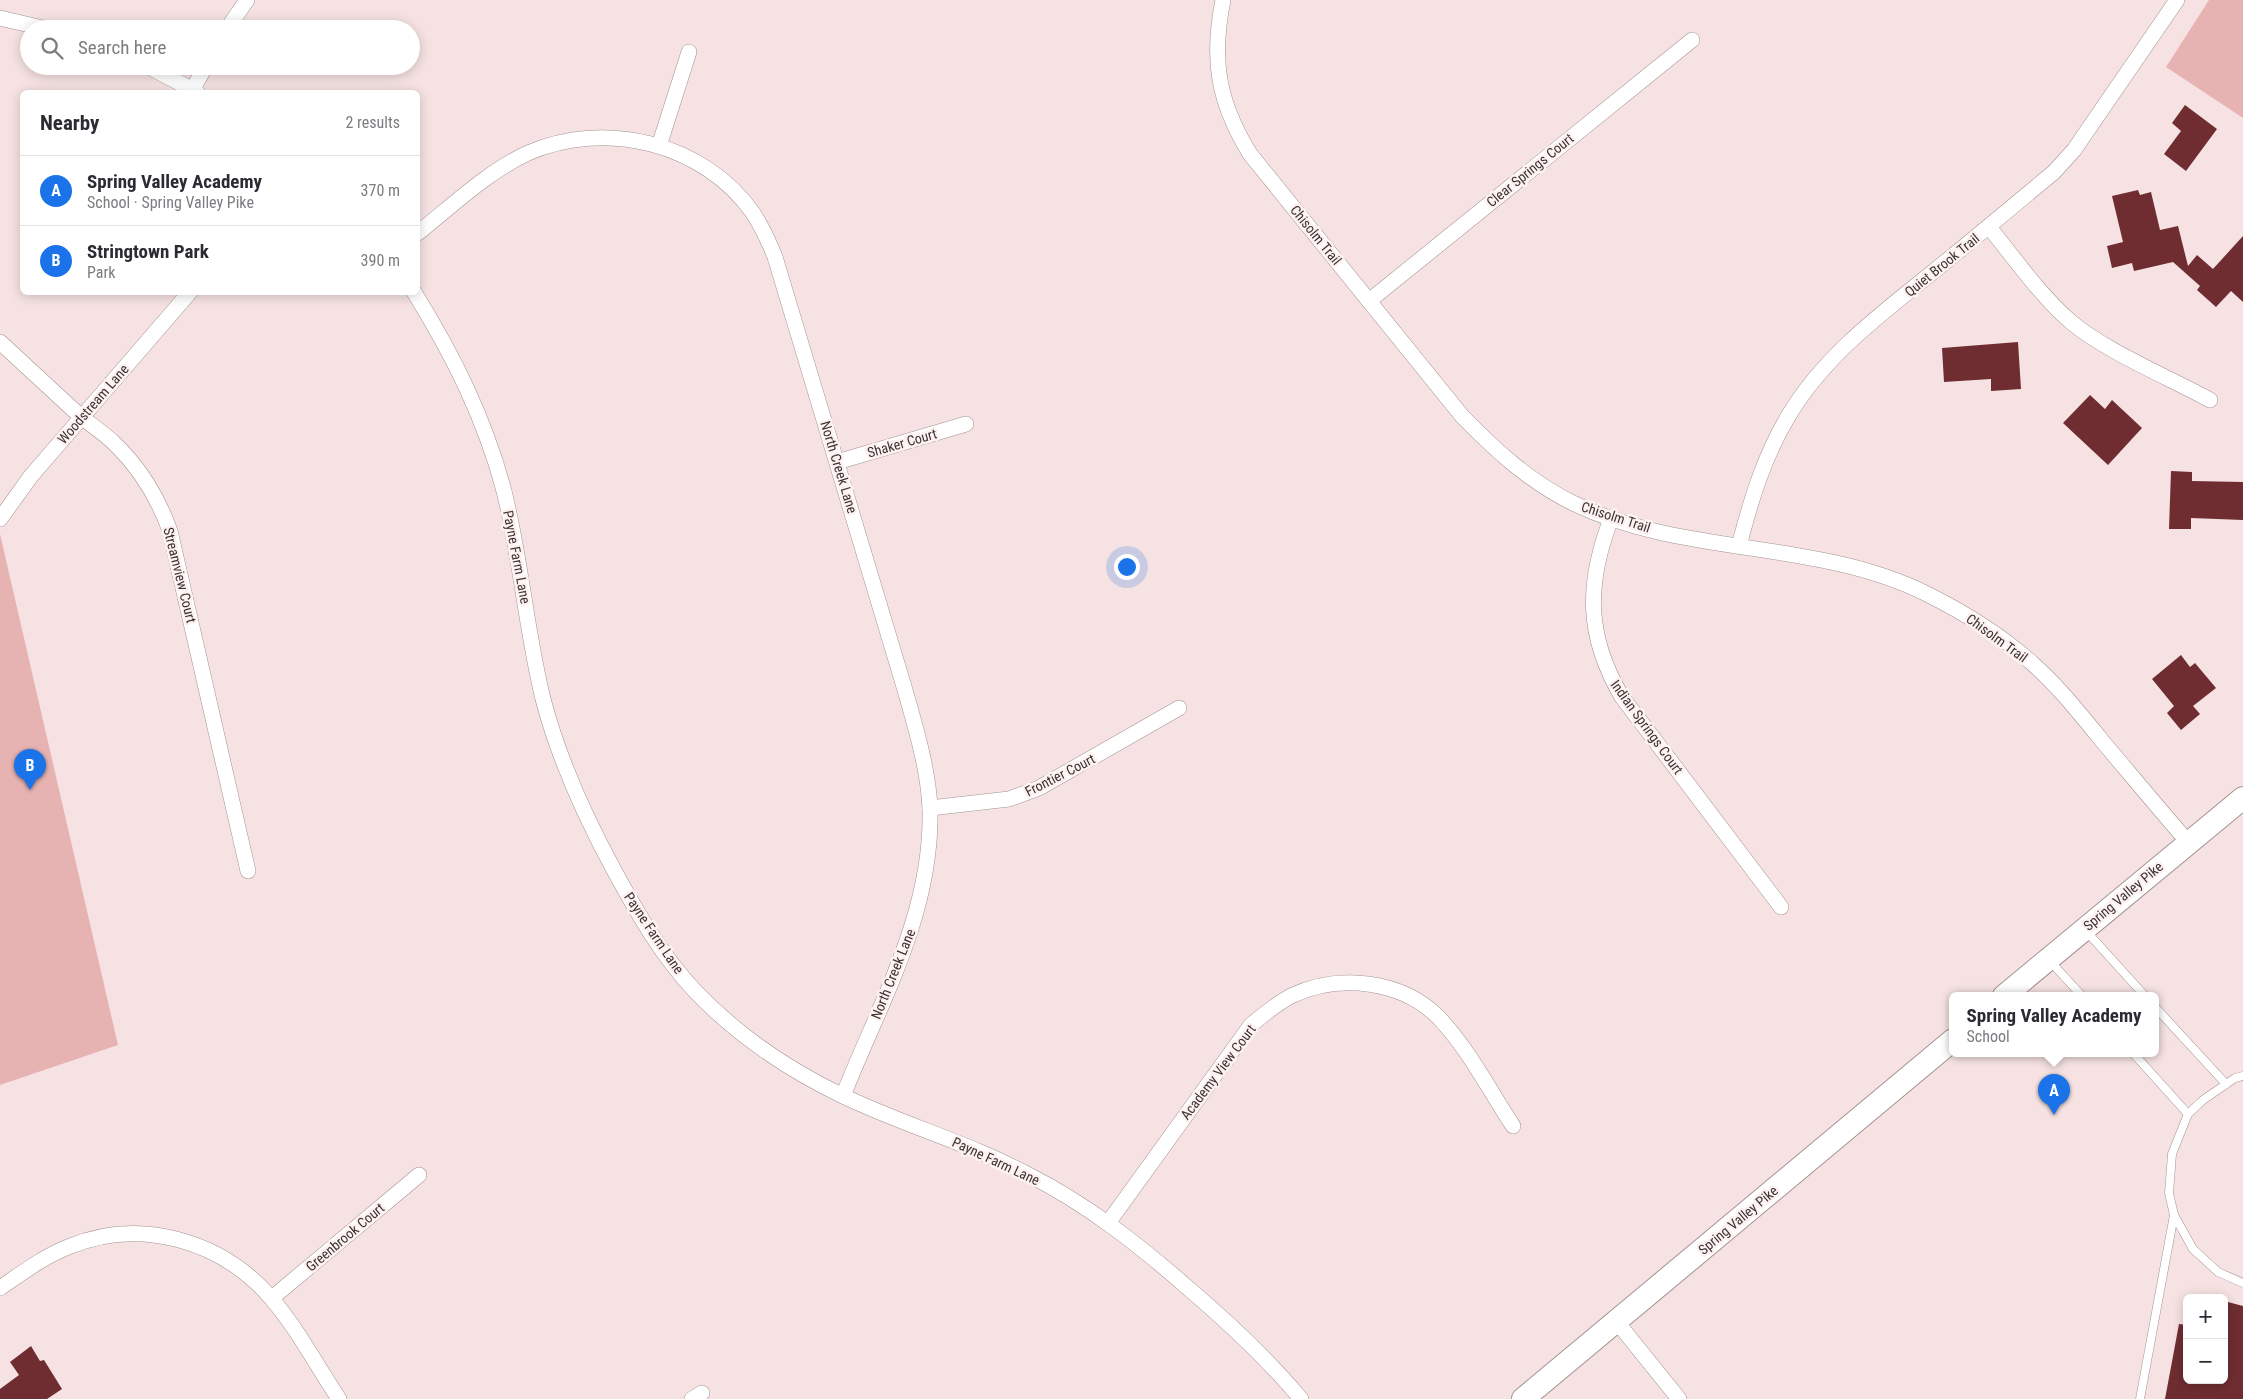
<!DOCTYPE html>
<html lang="en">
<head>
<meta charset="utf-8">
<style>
  :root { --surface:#fff; --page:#f7f7f7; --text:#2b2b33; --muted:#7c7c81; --line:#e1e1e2; --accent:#1a73e8 }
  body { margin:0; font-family:"Roboto Condensed",sans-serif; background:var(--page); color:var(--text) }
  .controls { position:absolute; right:15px; bottom:15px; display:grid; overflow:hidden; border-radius:8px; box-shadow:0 2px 12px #0003 }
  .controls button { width:45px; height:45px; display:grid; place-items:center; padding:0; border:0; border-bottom:1px solid var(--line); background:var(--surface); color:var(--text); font:25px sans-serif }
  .you { position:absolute; left:1126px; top:566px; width:18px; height:18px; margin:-12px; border:4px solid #fff; border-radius:50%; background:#1a73e8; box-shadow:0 0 0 8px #1a73e833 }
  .badge { display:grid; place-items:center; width:32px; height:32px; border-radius:50%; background:var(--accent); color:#fff; font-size:16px; font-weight:700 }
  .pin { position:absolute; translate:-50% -41px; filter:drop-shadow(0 1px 2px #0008) }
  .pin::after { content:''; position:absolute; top:26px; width:18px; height:15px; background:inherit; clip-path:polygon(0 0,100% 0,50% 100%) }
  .popup { position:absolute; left:1949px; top:992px; width:210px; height:65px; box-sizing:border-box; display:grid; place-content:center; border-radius:8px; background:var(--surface); filter:drop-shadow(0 1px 4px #0005); font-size:16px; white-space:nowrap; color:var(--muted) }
  .popup b { font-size:19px; color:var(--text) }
  .popup::after { content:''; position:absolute; left:50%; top:100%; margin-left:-10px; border:10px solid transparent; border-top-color:var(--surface) }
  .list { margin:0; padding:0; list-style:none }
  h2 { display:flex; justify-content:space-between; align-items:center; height:65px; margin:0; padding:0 20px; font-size:21px }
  h2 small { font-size:16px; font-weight:400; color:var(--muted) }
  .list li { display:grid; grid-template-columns:32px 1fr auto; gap:15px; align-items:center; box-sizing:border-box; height:70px; padding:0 20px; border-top:1px solid var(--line) }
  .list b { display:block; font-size:19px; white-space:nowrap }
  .list p { margin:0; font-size:16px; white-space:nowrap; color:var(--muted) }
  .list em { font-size:16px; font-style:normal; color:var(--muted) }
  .icon { flex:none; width:28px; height:28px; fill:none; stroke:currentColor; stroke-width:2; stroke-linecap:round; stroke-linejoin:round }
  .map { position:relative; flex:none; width:2243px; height:1399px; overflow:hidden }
  .search { position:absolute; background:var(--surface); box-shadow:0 2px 12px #0003; left:20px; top:20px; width:400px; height:55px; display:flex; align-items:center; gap:12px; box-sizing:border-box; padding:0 18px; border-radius:28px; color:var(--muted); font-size:19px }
  .panel { position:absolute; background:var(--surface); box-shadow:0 2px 12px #0003; left:20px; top:90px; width:400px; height:205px; border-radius:8px }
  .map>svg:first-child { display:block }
  .green { fill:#e7b3b2 }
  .building { fill:#6f2d31 }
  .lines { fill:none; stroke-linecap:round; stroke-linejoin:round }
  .lane-casing { stroke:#a49292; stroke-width:9 }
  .street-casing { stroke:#a49292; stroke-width:16 }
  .secondary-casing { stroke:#a49292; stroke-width:24 }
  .lane { stroke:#fff; stroke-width:8 }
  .street { stroke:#fff; stroke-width:15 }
  .secondary { stroke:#fff; stroke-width:22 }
  .labels { text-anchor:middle; stroke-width:5; stroke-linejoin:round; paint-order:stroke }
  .street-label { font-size:14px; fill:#3b3333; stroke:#fef2f1 }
</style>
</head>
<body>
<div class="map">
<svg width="2243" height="1399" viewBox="0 0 2243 1399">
  <rect width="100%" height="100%" fill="#f6e2e2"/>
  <g class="green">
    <polygon points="2209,0 2243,0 2243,118 2166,67"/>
    <polygon points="0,534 118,1045 0,1085"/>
  </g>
  <g class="building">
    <polygon points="2185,105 2217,129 2186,171 2164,154 2181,131 2172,123"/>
    <polygon points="2138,190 2140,195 2151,192 2160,230 2178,226 2188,266 2197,255 2213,269 2243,236 2243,302 2231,291 2216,307 2197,290 2200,286 2173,262 2134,271 2132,263 2112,268 2107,246 2123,242 2112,196"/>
    <polygon points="2018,342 2021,389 1991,391 1991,379 1944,382 1942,348"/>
    <polygon points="2090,395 2105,409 2112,400 2142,428 2108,465 2063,423"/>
    <polygon points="2171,471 2192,472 2192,481 2243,482 2243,520 2191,518 2191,529 2169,529"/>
    <polygon points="2181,655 2190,667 2195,663 2216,688 2193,706 2200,714 2181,730 2167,713 2174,706 2152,679"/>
    <polygon points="2224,1301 2243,1306 2243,1399 2165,1399 2179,1324 2187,1325 2187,1380 2224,1380"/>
    <polygon points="31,1346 40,1361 44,1360 62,1389 47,1399 0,1399 0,1389 19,1375 10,1362"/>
  </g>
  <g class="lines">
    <defs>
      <g id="lane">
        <polyline points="2086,931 2145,996"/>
        <polyline points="2049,960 2082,996"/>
        <polyline points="2155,1007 2226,1084"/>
        <polyline points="2134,1054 2188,1114"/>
        <polyline points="2243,1076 2235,1078 2203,1100 2188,1114 2172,1154 2169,1193 2174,1215 2193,1249 2218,1272 2243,1283"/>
        <polyline points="2140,1399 2174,1215"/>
      </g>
      <g id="street">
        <path d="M 1223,0 C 1211,60 1218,102 1250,154 L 1462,416 C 1496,451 1531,483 1575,504 C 1686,557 1817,539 1927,594 C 1965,613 2001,635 2033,664 C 2059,687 2081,715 2103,742 C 2131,775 2159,809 2188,842"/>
        <polyline points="0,18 47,29"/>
        <polyline points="227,29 247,0"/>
        <polyline points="147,66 197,92"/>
        <polyline points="192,90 206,66"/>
        <polyline points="659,146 689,52"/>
        <path d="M 1989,227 C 2015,259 2040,295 2071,322 C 2107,352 2168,377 2210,400"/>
        <path d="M 418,233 C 453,205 487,172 528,153 C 605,119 704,143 753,213 C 762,227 769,242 775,257 L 905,690 C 916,729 928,768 930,808 C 933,913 880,1002 843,1096"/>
        <path d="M 414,292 C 453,355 485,419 504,491 C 521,559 526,630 543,699 C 559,760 585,817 615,872 C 638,914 662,956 695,991 C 737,1035 787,1069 841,1095 C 903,1125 969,1143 1029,1175 C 1088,1205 1139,1245 1188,1288 C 1229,1323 1267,1358 1301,1399"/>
        <polyline points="1369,301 1692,40"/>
        <path d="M 0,342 C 26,366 53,391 79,415 C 91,425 104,433 115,444 C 141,469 158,498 170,531 L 248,871"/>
        <polyline points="837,462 966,424"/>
        <polyline points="0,519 31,476 190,292"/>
        <path d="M 1611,519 C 1586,584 1586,636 1622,697 L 1781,907"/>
        <path d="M 1739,546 C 1751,500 1764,456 1789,415 C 1823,358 1877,317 1928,276 C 1970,242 2012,207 2054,172 L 2074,150 L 2177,0"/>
        <polyline points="930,808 1009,799 1039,788 1179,708"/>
        <path d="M 1108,1223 L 1251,1025 C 1264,1014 1276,1004 1291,996 C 1339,973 1403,980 1440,1019 C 1469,1050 1490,1091 1513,1126"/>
        <path d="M 0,1288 C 22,1273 43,1257 68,1247 C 140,1217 221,1240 271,1298 C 297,1328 317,1366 339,1399"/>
        <polyline points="272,1298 419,1175"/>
        <polyline points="1617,1322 1679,1399"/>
        <polyline points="692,1399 702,1393"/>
      </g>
      <g id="secondary">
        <polyline points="2004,996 2243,798"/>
        <polyline points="1523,1399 1953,1040"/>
      </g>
    </defs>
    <use href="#lane" class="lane-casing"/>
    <use href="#street" class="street-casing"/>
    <use href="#secondary" class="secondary-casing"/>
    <use href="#lane" class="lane"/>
    <use href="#street" class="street"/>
    <use href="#secondary" class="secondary"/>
  </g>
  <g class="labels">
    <g class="street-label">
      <text transform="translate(1530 170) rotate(-39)" y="5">Clear Springs Court</text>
      <text transform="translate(1316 235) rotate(51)" y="5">Chisolm Trail</text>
      <text transform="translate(1942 265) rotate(-39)" y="5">Quiet Brook Trail</text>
      <text transform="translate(93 404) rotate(-49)" y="5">Woodstream Lane</text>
      <text transform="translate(902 443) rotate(-16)" y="5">Shaker Court</text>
      <text transform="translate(839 467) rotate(73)" y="5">North Creek Lane</text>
      <text transform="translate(1616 517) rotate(18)" y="5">Chisolm Trail</text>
      <text transform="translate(517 557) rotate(79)" y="5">Payne Farm Lane</text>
      <text transform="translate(180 575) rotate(76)" y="5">Streamview Court</text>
      <text transform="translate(1997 638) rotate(36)" y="5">Chisolm Trail</text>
      <text transform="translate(1647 727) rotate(54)" y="5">Indian Springs Court</text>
      <text transform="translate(1060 775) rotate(-27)" y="5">Frontier Court</text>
      <text transform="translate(2123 896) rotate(-40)" y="5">Spring Valley Pike</text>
      <text transform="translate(654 933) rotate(56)" y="5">Payne Farm Lane</text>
      <text transform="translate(893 974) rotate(-68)" y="5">North Creek Lane</text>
      <text transform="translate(1218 1072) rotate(-53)" y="5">Academy View Court</text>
      <text transform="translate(996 1161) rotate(25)" y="5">Payne Farm Lane</text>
      <text transform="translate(1738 1220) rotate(-40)" y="5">Spring Valley Pike</text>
      <text transform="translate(345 1237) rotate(-40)" y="5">Greenbrook Court</text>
    </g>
  </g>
</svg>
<div class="controls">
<button>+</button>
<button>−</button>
</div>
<div class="you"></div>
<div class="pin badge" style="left:2054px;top:1115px">A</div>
<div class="popup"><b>Spring Valley Academy</b>School</div>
<div class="pin badge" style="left:30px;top:790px">B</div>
<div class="search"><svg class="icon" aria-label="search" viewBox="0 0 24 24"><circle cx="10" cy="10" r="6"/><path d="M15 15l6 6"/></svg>Search here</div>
<section class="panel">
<h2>Nearby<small>2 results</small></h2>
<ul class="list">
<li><span class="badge">A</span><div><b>Spring Valley Academy</b><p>School · Spring Valley Pike</p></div><em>370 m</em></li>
<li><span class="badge">B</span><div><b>Stringtown Park</b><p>Park</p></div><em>390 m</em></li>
</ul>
</section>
</div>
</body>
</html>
